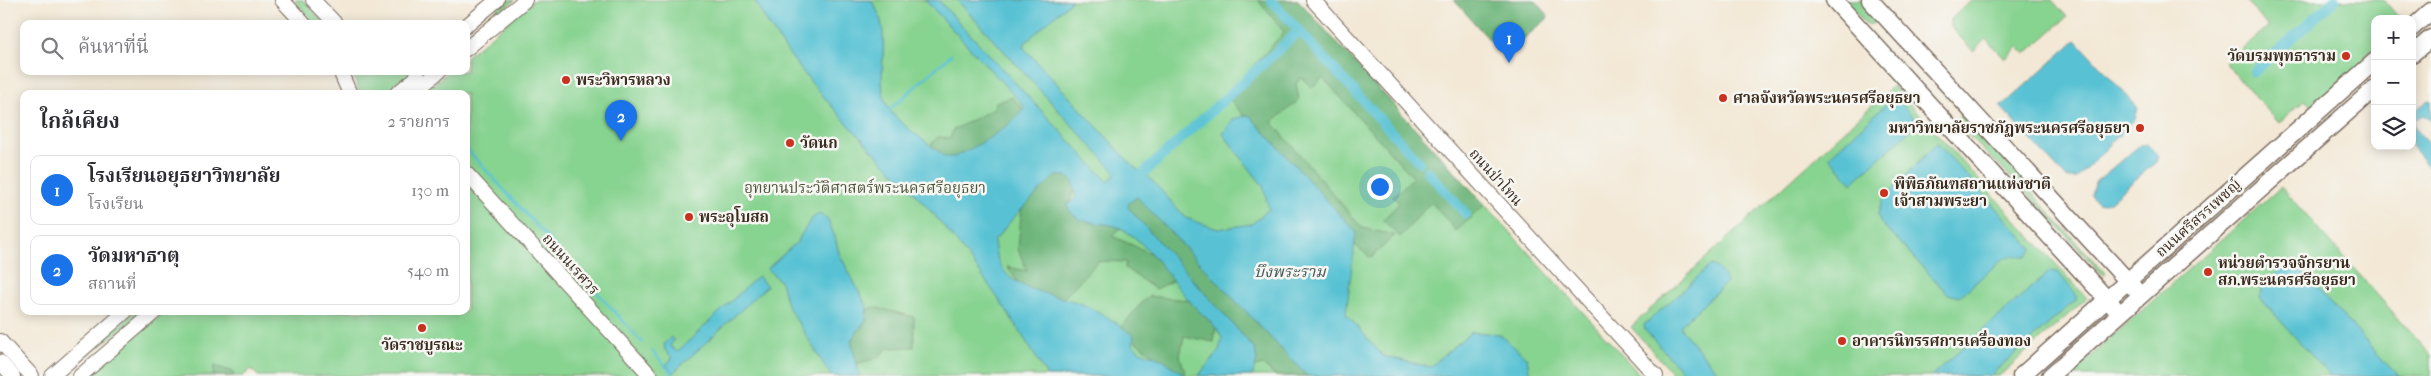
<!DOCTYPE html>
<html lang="th">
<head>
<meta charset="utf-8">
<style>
  :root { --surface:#fff; --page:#f7f7f7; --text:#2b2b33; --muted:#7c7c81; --line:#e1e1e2; --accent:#1a73e8 }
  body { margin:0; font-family:"IM FELL French Canon","Noto Serif Thai",serif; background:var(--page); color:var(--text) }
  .controls { position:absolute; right:15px; top:15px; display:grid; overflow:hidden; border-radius:10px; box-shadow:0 2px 12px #0003 }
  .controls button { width:45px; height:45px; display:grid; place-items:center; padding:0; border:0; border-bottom:1px solid var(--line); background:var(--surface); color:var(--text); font:25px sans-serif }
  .you { position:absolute; left:1379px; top:186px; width:18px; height:18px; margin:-12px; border:4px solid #fff; border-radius:50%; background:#1a73e8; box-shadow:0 0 0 8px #1a73e833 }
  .badge { display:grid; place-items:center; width:32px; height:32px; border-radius:50%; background:var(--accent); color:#fff; font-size:16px; font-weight:700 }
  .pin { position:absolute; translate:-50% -41px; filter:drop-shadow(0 1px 2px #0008) }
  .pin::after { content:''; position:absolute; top:26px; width:18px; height:15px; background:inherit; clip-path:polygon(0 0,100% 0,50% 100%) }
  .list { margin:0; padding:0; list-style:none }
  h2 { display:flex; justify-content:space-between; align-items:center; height:65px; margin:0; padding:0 20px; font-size:21px }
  h2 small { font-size:16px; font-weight:400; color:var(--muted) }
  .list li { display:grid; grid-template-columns:32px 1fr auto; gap:15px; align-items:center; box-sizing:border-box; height:70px; margin:0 10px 10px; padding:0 10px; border:1px solid var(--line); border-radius:10px }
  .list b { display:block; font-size:19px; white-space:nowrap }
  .list p { margin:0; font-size:16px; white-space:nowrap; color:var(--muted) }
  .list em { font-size:16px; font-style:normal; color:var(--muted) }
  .icon { flex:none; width:28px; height:28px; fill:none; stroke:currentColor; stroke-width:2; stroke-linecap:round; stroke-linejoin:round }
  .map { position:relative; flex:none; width:2431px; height:376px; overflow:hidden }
  .search { position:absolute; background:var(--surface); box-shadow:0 2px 12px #0003; left:20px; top:20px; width:450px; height:55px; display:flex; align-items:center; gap:12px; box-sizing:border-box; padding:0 18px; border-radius:10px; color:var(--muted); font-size:19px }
  .panel { position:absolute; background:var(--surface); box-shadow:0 2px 12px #0003; left:20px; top:90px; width:450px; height:225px; border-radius:10px }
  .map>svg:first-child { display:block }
  .green { fill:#87d390; stroke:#617e57 }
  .forest { fill:#6db57a; stroke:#54704c }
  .water { fill:#58c2d4; stroke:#4a7679 }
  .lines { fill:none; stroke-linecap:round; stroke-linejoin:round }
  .stream { stroke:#58c2d4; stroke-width:2.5 }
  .canal { stroke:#58c2d4; stroke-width:10 }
  .secondary-casing { stroke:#7b6c5e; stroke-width:16 }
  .primary-casing { stroke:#7b6c5e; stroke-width:19 }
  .secondary { stroke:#fff; stroke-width:14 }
  .primary { stroke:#fff; stroke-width:16 }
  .poi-dot { fill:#c8321e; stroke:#f6f6f2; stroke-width:2 }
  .labels { text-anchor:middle; stroke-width:5; stroke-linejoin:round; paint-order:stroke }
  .poi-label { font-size:15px; font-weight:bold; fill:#3b2a1e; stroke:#f6f6f2; text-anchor:start }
  .street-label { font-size:15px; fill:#3b2a1e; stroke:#f6f6f2 }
  .park-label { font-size:15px; fill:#4e543a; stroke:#f6f6f2 }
  .water-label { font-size:16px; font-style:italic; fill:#445855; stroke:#f6f6f2 }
</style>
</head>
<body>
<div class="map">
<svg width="2431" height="376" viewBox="0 0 2431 376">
  <rect width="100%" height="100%" fill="#f6f6f2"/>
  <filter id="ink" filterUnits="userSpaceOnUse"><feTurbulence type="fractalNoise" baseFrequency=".02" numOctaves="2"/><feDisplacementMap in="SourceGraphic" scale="10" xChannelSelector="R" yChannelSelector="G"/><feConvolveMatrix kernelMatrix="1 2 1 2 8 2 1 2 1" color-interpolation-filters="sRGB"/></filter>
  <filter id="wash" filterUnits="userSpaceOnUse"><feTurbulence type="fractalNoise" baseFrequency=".0096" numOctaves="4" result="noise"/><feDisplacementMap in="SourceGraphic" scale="20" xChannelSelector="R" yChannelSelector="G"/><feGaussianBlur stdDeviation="1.12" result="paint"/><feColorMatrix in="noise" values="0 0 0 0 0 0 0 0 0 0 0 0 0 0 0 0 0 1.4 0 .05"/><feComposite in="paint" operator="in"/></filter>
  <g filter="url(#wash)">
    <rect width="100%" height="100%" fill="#f3e8d5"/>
    <g class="green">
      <polygon points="294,0 303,0 325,24 315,24"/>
      <polygon points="507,0 515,0 466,41 474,28"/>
      <polygon points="534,0 1298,0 1641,376 258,376 251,369 243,376 89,376 166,311 466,311 466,94 423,94 449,71 466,71 466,57"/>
      <polygon points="1844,0 1862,0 1875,14 1875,23 1867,25"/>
      <polygon points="1972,0 2052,0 2067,17 2025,54 2018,47 2005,59 1986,39 1973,51 1951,27 1951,19"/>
      <polygon points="2246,0 2384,0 2400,19 2375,19 2375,47 2364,57 2369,62 2315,110 2305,100 2279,123 2225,63 2268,27"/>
      <polygon points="352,71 409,71 410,75 389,94 360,94"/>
      <polygon points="1893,86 2087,298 1999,376 1675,376 1631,327"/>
      <polygon points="1966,115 1991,141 2044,207 2105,273 2105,275 2103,275 2035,201 1959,126 1958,118"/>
      <polygon points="2281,187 2431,355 2431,376 2068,376"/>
      <polygon points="136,311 144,311 82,360 82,356"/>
    </g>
    <g class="forest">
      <polygon points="1258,0 1298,0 1485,205 1456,231 1431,202 1400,237 1383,220 1399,203 1393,197 1413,177 1323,78 1312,88 1302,78 1296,83 1299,100 1272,122 1362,228 1395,235 1371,258 1354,244 1227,96 1284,32"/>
      <polygon points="1454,0 1535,0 1548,15 1547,19 1507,53 1501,53"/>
      <polygon points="1012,97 1022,108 1021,120 949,165 932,156 932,143 938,137 950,138 953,130 993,109 996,102"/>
      <polygon points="1052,175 1080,177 1068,205 1124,225 1112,236 1159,257 1123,215 1137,176 1328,376 1275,376 1263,365 1256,367 1216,322 1214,342 1184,336 1180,356 1186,376 1181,376 1119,329 1148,296 1188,300 1213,320 1162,260 1172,281 1155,289 1125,268 1126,262 1098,261 1044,319 1007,267 1027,271 1018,249 1022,205"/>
      <polygon points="874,307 914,317 914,347 888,348 878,358 856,364 851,340 866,320 867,310"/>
      <polygon points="214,366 234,372 233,376 213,376"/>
    </g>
    <g class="water">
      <path d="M 754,0 L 871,0 C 897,35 871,78 889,109 C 898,124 931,144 945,157 L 954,157 C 970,150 1020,123 1024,106 L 925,0 L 938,0 L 1108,182 L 1116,173 L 957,0 L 1072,0 L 1025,43 L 1024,48 L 1135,168 L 1148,176 L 1186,218 L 1218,229 L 1252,224 L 1269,209 L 1263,186 L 1223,134 L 1233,119 L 1249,115 L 1356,232 L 1346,314 L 1383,356 L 1430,367 L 1471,332 L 1499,334 L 1527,358 L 1530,376 L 1307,376 L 1137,197 L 1128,204 L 1128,207 L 1255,349 L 1257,361 L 1252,376 L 1198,376 L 1219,351 L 1222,338 C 1214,322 1206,319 1195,307 C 1171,283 1154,248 1124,230 C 1107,219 1075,229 1067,205 L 1076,198 L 1074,183 L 1067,176 L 1055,176 L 1014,217 L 994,241 C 998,296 1050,289 1089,307 C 1105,314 1119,325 1134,336 L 1133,345 L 1140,351 L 1164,360 L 1186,376 L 1047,376 C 1013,318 980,269 936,217 C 918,196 898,177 879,157 C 834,110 785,57 754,0 Z"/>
      <polygon points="2076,40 2138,108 2135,119 2077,178 2066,178 2001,107"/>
      <polygon points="1895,96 1918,123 1852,183 1829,157"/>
      <polygon points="2429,100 2431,101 2431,120 2423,115 2414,120 2414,127 2431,146 2431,170 2411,146 2412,113"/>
      <polygon points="1938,144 2033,249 2026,257 2012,256 2003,259 1959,297 1948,294 1880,222 1878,214 1882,201 1934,146"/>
      <polygon points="2147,144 2158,156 2156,162 2109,202 2099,204 2091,195 2094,183 2140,145"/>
      <polygon points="819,214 827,218 835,237 839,253 867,307 866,320 851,340 860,376 831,376 787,305 781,282 767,269 797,242 811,219"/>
      <polygon points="2287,263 2294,263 2398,376 2330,376 2260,298 2261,289"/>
      <path d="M 1711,265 C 1719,267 1725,276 1726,283 L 1681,325 L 1681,329 L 1721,376 L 1686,376 L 1645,330 L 1644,325 Z"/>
      <polygon points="2050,271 2058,272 2077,296 2076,300 1990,376 1931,376"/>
      <polygon points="758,276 767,286 673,373 666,365 672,358 665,350 664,344 671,337 674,340 670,346 677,352"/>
    </g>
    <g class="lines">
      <g class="stream">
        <polyline points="889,110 951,55"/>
        <polyline points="466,148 642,342"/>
        <polyline points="652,351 674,376"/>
      </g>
      <g class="canal">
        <polyline points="1271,0 1419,162"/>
        <polyline points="2254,72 2335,0"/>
        <polyline points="1427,171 1466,214"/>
        <polyline points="1135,181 1299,31"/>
      </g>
    </g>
  </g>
  <g filter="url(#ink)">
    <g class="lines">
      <defs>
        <g id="secondary">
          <polyline points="282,0 304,24"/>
          <polyline points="313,0 336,24"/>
          <polyline points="1313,0 1656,376"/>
          <polyline points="466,26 497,0"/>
          <polyline points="466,49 525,0"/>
          <polyline points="340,71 350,94"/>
          <polyline points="396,94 416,78 418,71"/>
          <polyline points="413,94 439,71"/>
          <polyline points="466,173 651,376"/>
          <polyline points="0,341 32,376"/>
          <polyline points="0,362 13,376"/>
          <polyline points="52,376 126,311"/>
          <polyline points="80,376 156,311"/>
        </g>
        <g id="primary">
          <polyline points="1834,0 2114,307"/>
          <polyline points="1870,0 2134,288"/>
          <polyline points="2412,28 2431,11"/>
          <polyline points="2412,54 2431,38"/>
          <polyline points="2021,376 2375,61"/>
          <polyline points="2050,376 2375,88"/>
        </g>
      </defs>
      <use href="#secondary" class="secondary-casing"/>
      <use href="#primary" class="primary-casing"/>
      <use href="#secondary" class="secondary"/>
      <use href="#primary" class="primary"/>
    </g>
  </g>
  <g class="poi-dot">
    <circle cx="2346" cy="56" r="5"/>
    <circle cx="566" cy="80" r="5"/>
    <circle cx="1723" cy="98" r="5"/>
    <circle cx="2140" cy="128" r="5"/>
    <circle cx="790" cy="143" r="5"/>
    <circle cx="1884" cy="193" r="5"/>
    <circle cx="689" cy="217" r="5"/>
    <circle cx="2208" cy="272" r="5"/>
    <circle cx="422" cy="328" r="5"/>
    <circle cx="1842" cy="341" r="5"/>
  </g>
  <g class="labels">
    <g class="poi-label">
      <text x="2336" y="61" text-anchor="end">วัดบรมพุทธาราม</text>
      <text x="576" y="85">พระวิหารหลวง</text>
      <text x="1733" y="103">ศาลจังหวัดพระนครศรีอยุธยา</text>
      <text x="2130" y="133" text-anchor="end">มหาวิทยาลัยราชภัฏพระนครศรีอยุธยา</text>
      <text x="800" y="148">วัดนก</text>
      <text x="1894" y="189">พิพิธภัณฑสถานแห่งชาติ<tspan x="1894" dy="17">เจ้าสามพระยา</tspan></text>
      <text x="699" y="222">พระอุโบสถ</text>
      <text x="2218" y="268">หน่วยตำรวจจักรยาน<tspan x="2218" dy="17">สภ.พระนครศรีอยุธยา</tspan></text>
      <text x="1852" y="346">อาคารนิทรรศการเครื่องทอง</text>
      <text x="422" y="350" text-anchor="middle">วัดราชบูรณะ</text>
    </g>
    <g class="street-label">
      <text transform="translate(1496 177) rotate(48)" y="5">ถนนป่าโทน</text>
      <text transform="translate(2198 218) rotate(-42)" y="5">ถนนศรีสรรเพชญ์</text>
      <text transform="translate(571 264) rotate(48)" y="5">ถนนนเรศวร</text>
    </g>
    <g class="park-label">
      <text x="865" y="193">อุทยานประวัติศาสตร์พระนครศรีอยุธยา</text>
    </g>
    <g class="water-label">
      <text x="1290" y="277">บึงพระราม</text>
    </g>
  </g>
</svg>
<div class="controls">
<button>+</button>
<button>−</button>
<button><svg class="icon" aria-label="layers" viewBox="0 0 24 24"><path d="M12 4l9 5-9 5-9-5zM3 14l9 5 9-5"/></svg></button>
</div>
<div class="you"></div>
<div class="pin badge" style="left:1509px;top:63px">1</div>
<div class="pin badge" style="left:621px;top:141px">2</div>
<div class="search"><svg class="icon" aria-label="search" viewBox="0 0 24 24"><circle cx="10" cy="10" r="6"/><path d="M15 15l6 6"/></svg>ค้นหาที่นี่</div>
<section class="panel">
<h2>ใกล้เคียง<small>2 รายการ</small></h2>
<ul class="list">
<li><span class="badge">1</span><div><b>โรงเรียนอยุธยาวิทยาลัย</b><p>โรงเรียน</p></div><em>130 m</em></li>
<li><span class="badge">2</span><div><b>วัดมหาธาตุ</b><p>สถานที่</p></div><em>540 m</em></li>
</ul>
</section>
</div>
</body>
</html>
